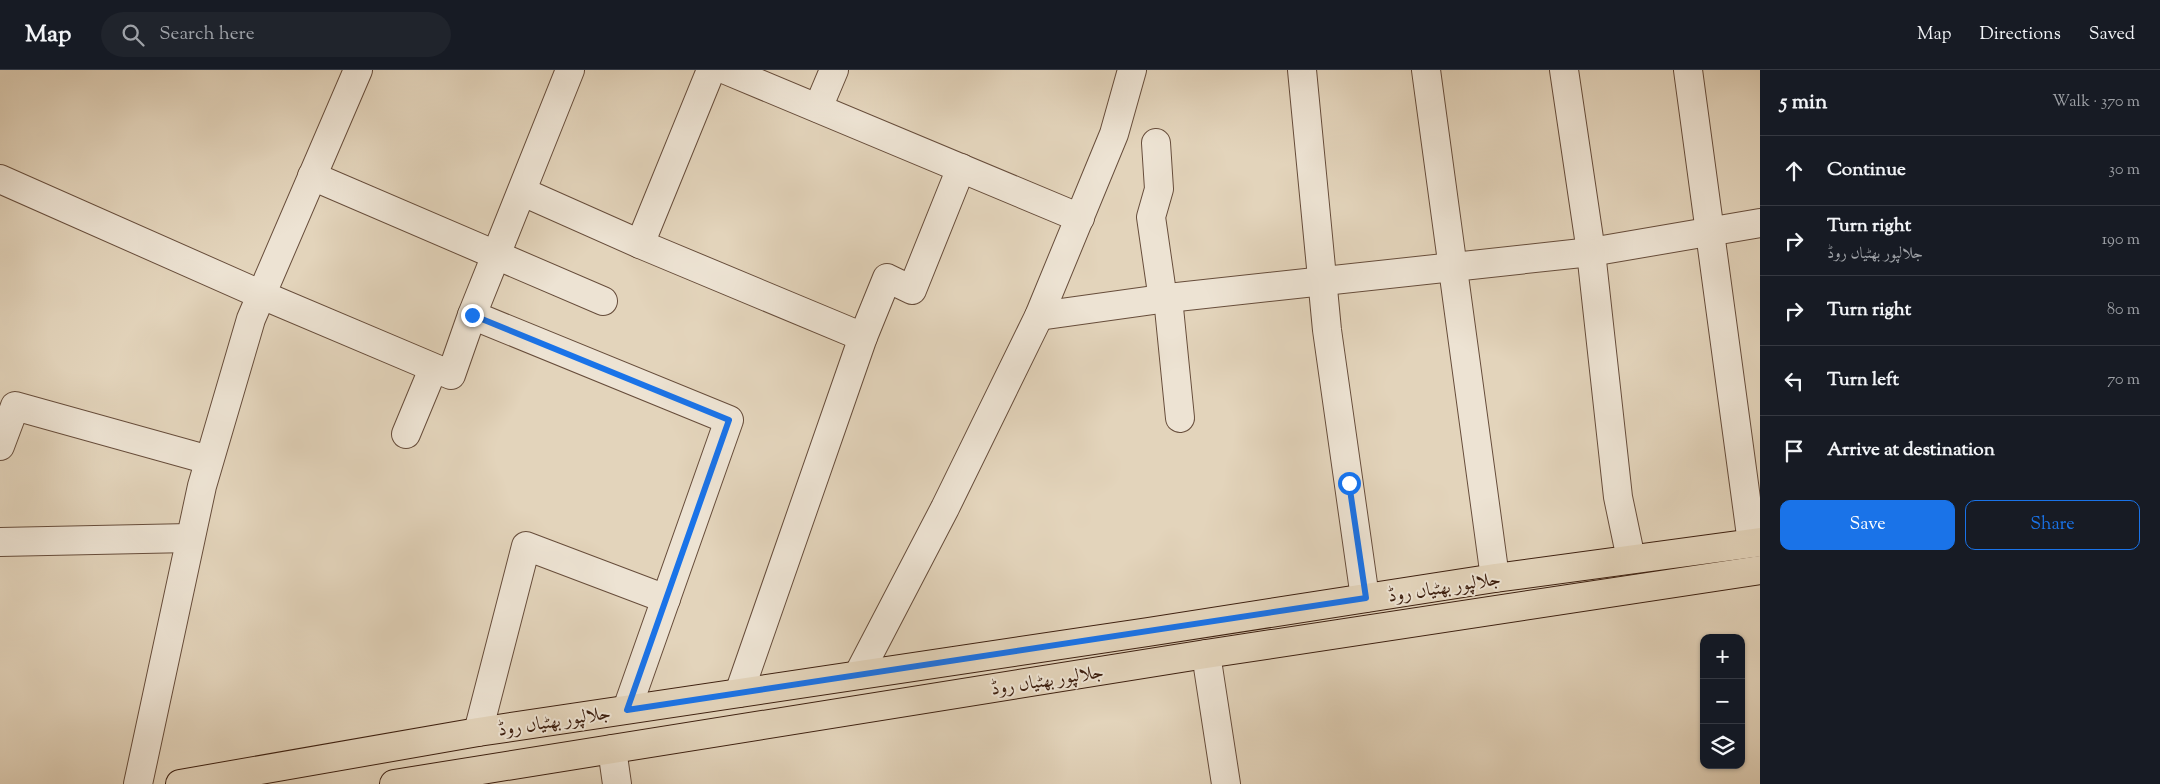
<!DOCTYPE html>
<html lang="en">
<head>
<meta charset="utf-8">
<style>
  :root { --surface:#171b24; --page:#20242c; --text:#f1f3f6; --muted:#9ea1a6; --line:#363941; --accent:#1a73e8 }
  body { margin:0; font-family:"Sorts Mill Goudy",Amiri,serif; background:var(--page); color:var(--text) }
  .controls { position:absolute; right:15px; bottom:15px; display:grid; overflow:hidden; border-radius:10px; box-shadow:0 1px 4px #0004 }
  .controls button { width:45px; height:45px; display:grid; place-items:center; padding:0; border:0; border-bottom:1px solid var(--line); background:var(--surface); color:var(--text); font:25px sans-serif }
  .stop { position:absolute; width:15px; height:15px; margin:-11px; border:4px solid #1a73e8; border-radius:50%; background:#fff }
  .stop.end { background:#1a73e8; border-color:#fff; box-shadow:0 1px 5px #0008 }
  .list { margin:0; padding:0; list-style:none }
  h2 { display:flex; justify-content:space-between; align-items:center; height:65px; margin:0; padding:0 20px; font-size:21px }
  h2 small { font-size:16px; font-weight:400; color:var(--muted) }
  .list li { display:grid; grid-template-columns:32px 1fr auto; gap:15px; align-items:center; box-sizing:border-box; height:70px; padding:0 20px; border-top:1px solid var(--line) }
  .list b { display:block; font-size:19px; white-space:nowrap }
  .list p { margin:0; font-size:16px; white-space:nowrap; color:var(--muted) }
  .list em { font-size:16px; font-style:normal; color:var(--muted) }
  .actions { display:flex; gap:10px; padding:15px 20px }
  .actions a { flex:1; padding:11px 0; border:1px solid var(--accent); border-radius:10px; text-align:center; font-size:18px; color:var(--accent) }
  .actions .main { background:var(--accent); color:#fff }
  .icon { flex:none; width:28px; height:28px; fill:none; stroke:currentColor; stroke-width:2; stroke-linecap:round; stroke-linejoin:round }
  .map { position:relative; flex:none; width:1760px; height:714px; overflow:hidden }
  header { display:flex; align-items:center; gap:30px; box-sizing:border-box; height:70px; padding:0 25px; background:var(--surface); border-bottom:1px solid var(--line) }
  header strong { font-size:24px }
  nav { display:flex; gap:28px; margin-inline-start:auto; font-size:18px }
  .search { width:350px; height:45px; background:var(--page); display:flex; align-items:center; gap:12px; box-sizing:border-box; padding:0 18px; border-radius:28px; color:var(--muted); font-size:19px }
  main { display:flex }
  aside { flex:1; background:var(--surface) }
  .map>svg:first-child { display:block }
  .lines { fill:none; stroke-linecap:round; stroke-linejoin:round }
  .minor-casing { stroke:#674d3b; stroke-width:30 }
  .major-casing { stroke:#3e2010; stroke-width:30 }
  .minor { stroke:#ede3d3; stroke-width:28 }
  .major { stroke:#e3d4bb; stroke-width:28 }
  .route { stroke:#1a73e8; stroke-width:6 }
  .labels { text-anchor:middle; stroke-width:4; stroke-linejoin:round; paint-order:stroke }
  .street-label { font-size:19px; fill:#3e2010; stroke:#ede3d3 }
</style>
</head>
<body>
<header>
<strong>Map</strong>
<div class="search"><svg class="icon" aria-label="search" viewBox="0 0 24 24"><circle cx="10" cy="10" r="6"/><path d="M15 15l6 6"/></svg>Search here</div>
<nav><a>Map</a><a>Directions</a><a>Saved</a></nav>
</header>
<main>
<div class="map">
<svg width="1760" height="714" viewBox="0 0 1760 714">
  <rect width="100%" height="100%" fill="#e3d4bb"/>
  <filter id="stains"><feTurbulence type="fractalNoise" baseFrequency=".004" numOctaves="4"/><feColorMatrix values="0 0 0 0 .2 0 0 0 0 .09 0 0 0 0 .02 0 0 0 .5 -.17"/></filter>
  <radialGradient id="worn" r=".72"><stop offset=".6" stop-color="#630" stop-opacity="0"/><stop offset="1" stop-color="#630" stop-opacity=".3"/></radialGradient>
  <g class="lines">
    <defs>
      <g id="minor">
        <polyline points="726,0 1080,148"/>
        <polyline points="1302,0 1327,260 1365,528"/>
        <polyline points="1426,0 1495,508"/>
        <polyline points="1564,0 1591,182 1618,427 1631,489"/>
        <polyline points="1688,0 1752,473"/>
        <polyline points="818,38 834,0"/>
        <polyline points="1156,73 1159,119 1151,147 1163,230"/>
        <polyline points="312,106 603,231"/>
        <polyline points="0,109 262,225 451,305 472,245 570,0"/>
        <polyline points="523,122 640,174 863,267"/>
        <polyline points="640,174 711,0"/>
        <polyline points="1168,228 1180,348"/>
        <polyline points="472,245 729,350 627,639"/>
        <polyline points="1039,246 1168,228 1591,182 1760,153"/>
        <polyline points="406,364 433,299"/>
        <polyline points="0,376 15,336 209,390"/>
        <polyline points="0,472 190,468"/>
        <polyline points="1206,584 1226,714"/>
        <polyline points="858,605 945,438 1039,246 1114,64 1132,0"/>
        <polyline points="739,623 863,267 887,208 912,220 961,98"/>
        <polyline points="478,662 526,476 666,529"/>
        <polyline points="612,679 617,714"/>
        <polyline points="138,714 202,416 251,249 358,0"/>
      </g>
      <g id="major">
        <polyline points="180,714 478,662 1148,562 1495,508 1760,472"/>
        <polyline points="394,714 1206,584 1760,500"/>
      </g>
    </defs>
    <use href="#minor" class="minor-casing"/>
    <use href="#major" class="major-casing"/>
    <use href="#minor" class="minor"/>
    <use href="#major" class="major"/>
  </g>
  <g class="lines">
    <polyline class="route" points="472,245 729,350 627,640 1366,528 1349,413"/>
  </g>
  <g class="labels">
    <g class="street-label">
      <text transform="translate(1444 516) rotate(-9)" y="7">جلالپور بھٹیاں روڈ</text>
      <text transform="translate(1047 609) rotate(-9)" y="7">جلالپور بھٹیاں روڈ</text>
      <text transform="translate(554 650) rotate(-9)" y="7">جلالپور بھٹیاں روڈ</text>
    </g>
  </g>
  <rect width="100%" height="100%" filter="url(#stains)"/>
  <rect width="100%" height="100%" fill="url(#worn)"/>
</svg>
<div class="controls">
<button>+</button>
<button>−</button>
<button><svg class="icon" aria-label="layers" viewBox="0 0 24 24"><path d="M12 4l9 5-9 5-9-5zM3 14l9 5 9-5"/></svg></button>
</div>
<div class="stop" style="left:1349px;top:413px"></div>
<div class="stop end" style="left:472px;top:245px"></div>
</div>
<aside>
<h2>5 min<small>Walk · 370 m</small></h2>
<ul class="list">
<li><svg class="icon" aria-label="ahead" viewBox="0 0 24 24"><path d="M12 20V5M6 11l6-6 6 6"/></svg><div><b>Continue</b></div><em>30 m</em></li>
<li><svg class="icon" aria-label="right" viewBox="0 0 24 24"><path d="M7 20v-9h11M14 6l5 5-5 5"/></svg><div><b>Turn right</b><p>جلالپور بھٹیاں روڈ</p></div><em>190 m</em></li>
<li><svg class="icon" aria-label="right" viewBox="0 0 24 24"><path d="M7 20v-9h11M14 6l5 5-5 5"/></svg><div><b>Turn right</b></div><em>80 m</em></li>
<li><svg class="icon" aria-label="left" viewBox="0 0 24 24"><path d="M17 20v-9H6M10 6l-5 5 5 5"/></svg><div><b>Turn left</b></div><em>70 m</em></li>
<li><svg class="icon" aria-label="arrive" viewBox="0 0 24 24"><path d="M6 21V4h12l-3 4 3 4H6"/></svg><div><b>Arrive at destination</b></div></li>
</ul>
<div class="actions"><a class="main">Save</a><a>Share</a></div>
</aside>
</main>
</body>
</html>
